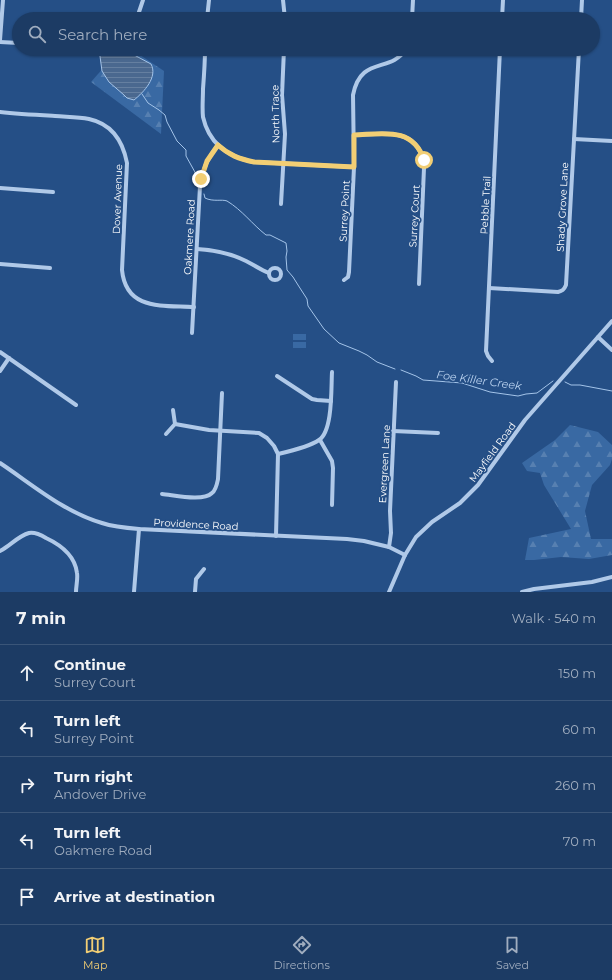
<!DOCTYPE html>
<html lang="en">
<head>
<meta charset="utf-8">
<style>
  :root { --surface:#1c3b64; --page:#25426a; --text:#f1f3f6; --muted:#a0adbf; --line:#3a5578; --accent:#f2ce74 }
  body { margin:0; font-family:Montserrat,sans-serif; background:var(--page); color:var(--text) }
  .stop { position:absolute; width:12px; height:12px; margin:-9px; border:3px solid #f2ce74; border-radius:50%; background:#fff }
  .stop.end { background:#f2ce74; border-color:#fff; box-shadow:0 1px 4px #0008 }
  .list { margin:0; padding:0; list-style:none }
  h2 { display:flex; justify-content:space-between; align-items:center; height:52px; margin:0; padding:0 16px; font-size:17px }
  h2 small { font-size:13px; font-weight:400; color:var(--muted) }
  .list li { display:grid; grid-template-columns:26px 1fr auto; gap:12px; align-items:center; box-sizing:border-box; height:56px; padding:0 16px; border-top:1px solid var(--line) }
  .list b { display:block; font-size:15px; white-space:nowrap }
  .list p { margin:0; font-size:13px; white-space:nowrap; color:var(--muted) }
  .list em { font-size:13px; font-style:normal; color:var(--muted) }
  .icon { flex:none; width:22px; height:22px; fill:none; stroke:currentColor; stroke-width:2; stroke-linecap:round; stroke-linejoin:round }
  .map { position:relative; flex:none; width:612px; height:592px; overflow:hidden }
  .search { position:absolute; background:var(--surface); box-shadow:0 1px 3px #0004; left:12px; right:12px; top:12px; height:44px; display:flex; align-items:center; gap:10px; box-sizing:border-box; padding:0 14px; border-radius:22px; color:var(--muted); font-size:15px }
  .sheet { height:332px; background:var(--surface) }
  nav { display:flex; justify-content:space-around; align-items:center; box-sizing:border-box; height:56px; border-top:1px solid var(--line); background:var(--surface); font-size:11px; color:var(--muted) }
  nav a { display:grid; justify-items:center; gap:2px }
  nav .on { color:var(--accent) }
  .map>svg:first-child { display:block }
  .forest { fill:url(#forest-firs) }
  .garden { fill:#3969a3 }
  .water { fill:url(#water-rules); stroke:#a4c4e9 }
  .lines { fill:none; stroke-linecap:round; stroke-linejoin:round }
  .stream { stroke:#a4c4e9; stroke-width:1 }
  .minor { stroke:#b0c9e8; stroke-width:4 }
  .route { stroke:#f2ce74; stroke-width:5 }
  .labels { text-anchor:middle; stroke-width:3.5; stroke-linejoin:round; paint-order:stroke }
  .street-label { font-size:10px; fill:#fff; stroke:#254f86 }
  .water-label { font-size:11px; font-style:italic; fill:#bbd3f0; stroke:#254f86 }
</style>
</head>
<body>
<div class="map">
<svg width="612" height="592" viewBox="0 0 612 592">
  <defs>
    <pattern id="forest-firs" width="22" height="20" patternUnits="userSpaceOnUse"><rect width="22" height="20" fill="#3969a3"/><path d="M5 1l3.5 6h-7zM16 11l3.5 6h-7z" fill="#5780b1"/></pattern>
    <pattern id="water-rules" width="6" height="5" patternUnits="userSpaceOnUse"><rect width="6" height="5" fill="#4a688f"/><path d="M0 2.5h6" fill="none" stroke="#657fa0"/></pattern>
  </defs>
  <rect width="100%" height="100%" fill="#254f86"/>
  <g class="forest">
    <polygon points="120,49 131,49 164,71 161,134 91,82"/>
    <polygon points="570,425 598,432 612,445 612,459 610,465 592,485 585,511 591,539 612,539 612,555 589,559 561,557 534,560 525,560 529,538 571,529 544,485 540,473 527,471 522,463 555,440"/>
  </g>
  <g class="garden">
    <rect x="293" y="334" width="13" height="6"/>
    <rect x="293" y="342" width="13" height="6"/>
  </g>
  <path class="water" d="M 99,49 L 123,49 L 151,64 C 158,77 144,92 134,100 L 127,98 L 124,95 L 109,82 L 102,71 Z"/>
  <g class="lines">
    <g class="stream">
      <polyline points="142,94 148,103 159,110 165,115 167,122 177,141 186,150 186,156 196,174"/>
      <path d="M 204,194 L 205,198 C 213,202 222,199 227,201 C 242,210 252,224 266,235 L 270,235 L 286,243 L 287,251 L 286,257 L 287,270 L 293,277 L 298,285 L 307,299 L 308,306 L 324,329 L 339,343 L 359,351 L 367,355 L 377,362 L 395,369"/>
      <polyline points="401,370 416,376 423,380 462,383 490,392 518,396 526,394 537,393 553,381"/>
      <polyline points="565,382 571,385 580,385 612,391"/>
    </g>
    <g class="minor">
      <polyline points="283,0 285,19"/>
      <polyline points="139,19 139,12 143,0"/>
      <polyline points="207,19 209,0"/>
      <polyline points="412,19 413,0"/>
      <polyline points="502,19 503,0"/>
      <polyline points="581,19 582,0"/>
      <polyline points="0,40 3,0"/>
      <polyline points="0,42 19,43"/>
      <path d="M 205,49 C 205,62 204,76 203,89 C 203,99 202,108 203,117 C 209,144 229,157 253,162 L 354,167"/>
      <path d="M 0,112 C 18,114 37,115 55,116 C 67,117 78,117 89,119 C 112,124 123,142 127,163 L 122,270 C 126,311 163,305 194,307"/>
      <path d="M 354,135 C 384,134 421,126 424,168 L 419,284"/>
      <polyline points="574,139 612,141"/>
      <polyline points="0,188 53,192"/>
      <polyline points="281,204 285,134 282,95 284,49"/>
      <path d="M 197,249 C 214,250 230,253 246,261 C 254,265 261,270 269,273"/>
      <polyline points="0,264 50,268"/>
      <circle cx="275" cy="274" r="6"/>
      <path d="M 344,280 L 348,277 L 349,272 L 354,167 L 353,95 C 361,55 390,74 406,49"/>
      <path d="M 489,288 L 558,292 C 562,291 564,290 566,285 L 579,49"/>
      <path d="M 192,333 L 200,186 C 202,170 208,157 218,145"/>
      <polyline points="598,337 612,350"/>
      <polyline points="0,352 76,405"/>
      <polyline points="492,361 488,356 486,351 500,49"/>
      <polyline points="0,371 9,358"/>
      <polyline points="277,376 312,399 317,400 331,401"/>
      <polyline points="175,424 209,430 259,433 267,438 274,446 278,454 276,536"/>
      <polyline points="393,431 438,433"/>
      <polyline points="166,434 175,424 173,410"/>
      <polyline points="320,440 332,461 333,468 332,505"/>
      <path d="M 278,454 C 291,451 309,447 319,440 C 333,431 331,388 332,372"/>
      <path d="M 0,463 C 33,485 64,512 102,523 C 114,527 126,528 139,529 L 347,539 L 364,541 L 389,547 L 405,555"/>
      <path d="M 162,494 C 174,495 203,502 212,493 C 216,490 217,484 218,479 L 222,393"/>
      <polyline points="389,547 391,533 390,511 396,382"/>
      <path d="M 0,551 C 10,546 18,536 29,533 C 35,532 41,535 46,538 C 61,545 75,556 77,573 C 78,579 76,586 76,592"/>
      <polyline points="134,592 139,529"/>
      <polyline points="195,592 196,579 204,569"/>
      <polyline points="389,592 405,555 416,537 432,522 460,503 478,485 525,420 612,321"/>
      <polyline points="522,592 534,589 592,582 612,577"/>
    </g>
  </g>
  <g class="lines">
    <path class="route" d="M 201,179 L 207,161 L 218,145 C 229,155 239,159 254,162 L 354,167 L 354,135 C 382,134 413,126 424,160"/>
  </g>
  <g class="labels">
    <g class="street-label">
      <text transform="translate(275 114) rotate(-91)" y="4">North Trace</text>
      <text transform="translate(117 199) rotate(-88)" y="4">Dover Avenue</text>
      <text transform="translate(485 205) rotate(-87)" y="4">Pebble Trail</text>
      <text transform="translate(562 207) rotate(-87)" y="4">Shady Grove Lane</text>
      <text transform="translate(344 211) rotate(-87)" y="4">Surrey Point</text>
      <text transform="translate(414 216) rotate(-87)" y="4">Surrey Court</text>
      <text transform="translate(189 237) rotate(-87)" y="4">Oakmere Road</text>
      <text transform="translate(492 452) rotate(-54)" y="4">Mayfield Road</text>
      <text transform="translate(384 464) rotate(-87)" y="4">Evergreen Lane</text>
      <text transform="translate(196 524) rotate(3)" y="4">Providence Road</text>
    </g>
    <g class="water-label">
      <text transform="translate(479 380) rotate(8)" y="4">Foe Killer Creek</text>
    </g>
  </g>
</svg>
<div class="stop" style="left:424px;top:160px"></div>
<div class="stop end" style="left:201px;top:179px"></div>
<div class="search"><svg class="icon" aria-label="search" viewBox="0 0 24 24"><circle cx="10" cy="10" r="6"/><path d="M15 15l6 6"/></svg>Search here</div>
</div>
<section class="sheet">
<h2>7 min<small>Walk · 540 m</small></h2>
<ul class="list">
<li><svg class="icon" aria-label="ahead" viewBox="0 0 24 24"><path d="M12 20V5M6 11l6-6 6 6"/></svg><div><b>Continue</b><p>Surrey Court</p></div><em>150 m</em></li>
<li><svg class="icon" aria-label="left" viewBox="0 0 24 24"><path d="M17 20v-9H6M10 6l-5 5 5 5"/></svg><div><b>Turn left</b><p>Surrey Point</p></div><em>60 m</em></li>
<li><svg class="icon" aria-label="right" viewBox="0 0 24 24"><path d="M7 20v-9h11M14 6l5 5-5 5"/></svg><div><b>Turn right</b><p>Andover Drive</p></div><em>260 m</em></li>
<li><svg class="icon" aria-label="left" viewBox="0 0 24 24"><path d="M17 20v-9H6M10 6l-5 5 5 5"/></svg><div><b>Turn left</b><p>Oakmere Road</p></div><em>70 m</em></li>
<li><svg class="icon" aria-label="arrive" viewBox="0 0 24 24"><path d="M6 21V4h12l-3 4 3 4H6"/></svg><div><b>Arrive at destination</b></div></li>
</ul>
</section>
<nav>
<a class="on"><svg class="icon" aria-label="map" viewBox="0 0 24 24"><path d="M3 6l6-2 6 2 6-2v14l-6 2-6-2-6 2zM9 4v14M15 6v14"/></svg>Map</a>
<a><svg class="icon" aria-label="directions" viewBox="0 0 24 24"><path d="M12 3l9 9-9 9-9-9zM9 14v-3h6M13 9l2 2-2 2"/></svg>Directions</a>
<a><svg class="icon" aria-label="saved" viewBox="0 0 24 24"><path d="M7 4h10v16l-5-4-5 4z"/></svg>Saved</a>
</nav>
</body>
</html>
